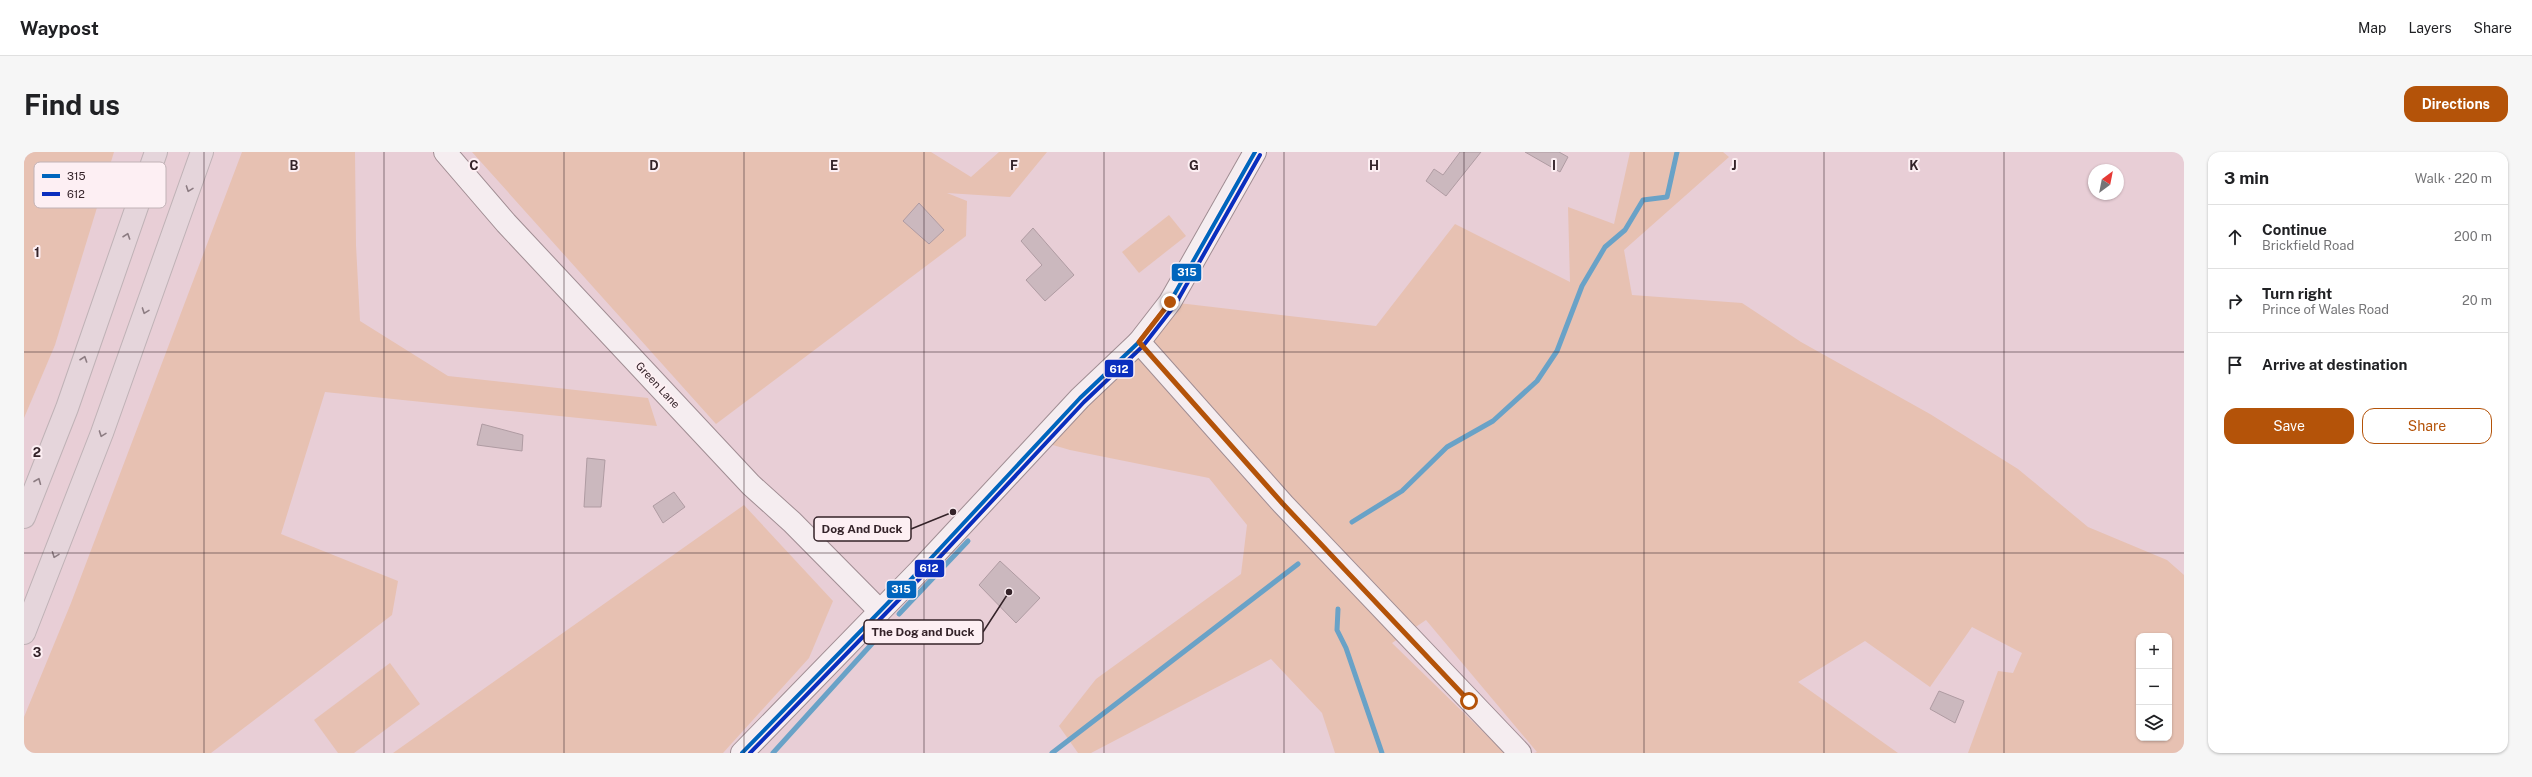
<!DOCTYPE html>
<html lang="en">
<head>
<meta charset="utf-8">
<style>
  :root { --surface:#fff; --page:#f6f6f6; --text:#202124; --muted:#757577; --line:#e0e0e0; --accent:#b45309 }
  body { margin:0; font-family:"Public Sans",sans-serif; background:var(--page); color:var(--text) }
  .controls { position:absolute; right:12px; bottom:12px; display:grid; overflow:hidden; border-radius:8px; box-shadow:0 1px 3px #0004 }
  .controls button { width:36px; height:36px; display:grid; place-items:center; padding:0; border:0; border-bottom:1px solid var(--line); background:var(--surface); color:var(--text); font:20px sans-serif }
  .compass { position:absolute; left:2064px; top:12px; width:36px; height:36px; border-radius:50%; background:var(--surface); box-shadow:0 1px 3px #0004; rotate:32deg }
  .stop { position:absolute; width:12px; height:12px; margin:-9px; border:3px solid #b45309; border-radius:50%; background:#fff }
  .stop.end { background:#b45309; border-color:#fff; box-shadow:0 1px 4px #0008 }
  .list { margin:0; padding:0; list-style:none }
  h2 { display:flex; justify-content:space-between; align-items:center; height:52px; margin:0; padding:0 16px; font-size:17px }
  h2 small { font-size:13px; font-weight:400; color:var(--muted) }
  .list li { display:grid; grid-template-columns:26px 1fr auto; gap:12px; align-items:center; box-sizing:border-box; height:64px; padding:0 16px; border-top:1px solid var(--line) }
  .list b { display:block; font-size:15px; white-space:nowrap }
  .list p { margin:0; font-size:13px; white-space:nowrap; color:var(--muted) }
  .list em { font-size:13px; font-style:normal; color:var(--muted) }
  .actions { display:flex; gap:8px; padding:12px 16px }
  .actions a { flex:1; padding:9px 0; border:1px solid var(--accent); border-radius:12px; text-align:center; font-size:14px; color:var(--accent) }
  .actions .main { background:var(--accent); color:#fff }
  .icon { flex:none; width:22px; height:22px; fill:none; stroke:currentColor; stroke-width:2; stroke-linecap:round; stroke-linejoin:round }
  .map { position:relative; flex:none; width:2160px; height:601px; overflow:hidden; border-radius:12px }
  header { display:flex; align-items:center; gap:24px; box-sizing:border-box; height:56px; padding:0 20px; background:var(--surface); border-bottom:1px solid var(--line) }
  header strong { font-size:19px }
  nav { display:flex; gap:22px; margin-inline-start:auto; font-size:14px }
  .intro { display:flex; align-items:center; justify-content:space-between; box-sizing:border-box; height:96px; padding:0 24px }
  h1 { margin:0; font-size:28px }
  .button { padding:10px 18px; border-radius:12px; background:var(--accent); color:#fff; font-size:14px; font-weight:700 }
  main { display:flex; gap:24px; padding:0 24px }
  aside { flex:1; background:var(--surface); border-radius:12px; box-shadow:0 1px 3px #0004 }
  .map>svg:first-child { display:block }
  .green { fill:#e7c1b2; fill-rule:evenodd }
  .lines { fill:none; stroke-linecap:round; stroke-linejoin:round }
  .stream { stroke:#69a2c7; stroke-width:5 }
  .building { fill:#cbb8be; stroke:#af9ba2 }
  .secondary-casing { stroke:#a08d93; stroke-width:24 }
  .highway-casing { stroke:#bfb2b6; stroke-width:24 }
  .secondary { stroke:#f5edf0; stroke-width:22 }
  .highway { stroke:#e5d5db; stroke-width:22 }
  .bus-1-casing { stroke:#fdeff3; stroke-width:7 }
  .bus-2-casing { stroke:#fdeff3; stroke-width:7 }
  .bus-1 { stroke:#0065bd; stroke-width:4 }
  .bus-2 { stroke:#0a2ebe; stroke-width:4 }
  .oneway { stroke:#8c7c82 }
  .route { stroke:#b45309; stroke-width:5 }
  .grid { fill:none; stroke:#342329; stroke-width:1; stroke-opacity:0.55 }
  .labels { text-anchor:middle; stroke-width:4; stroke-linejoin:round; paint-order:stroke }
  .street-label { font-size:11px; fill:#342329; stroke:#fdeff3 }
  .key { fill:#fdeff3; stroke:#c1b2b6; stroke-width:1 }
  .key-label { font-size:11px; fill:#342329 }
  .grid-label { font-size:13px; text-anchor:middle; font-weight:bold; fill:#342329; stroke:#fdeff3; stroke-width:4; stroke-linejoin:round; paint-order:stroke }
  .leader { fill:none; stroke:#342329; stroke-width:1.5 }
  .callout-dot { fill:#342329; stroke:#fdeff3; stroke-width:1.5 }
  .callout { fill:#fdeff3; stroke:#342329; stroke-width:1.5 }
  .callout-label { font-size:12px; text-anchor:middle; font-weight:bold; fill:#342329 }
  .line-badge { stroke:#fdeff3; stroke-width:1.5 }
  .badge-label { font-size:11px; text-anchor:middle; font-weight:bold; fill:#fff }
</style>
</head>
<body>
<header>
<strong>Waypost</strong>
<nav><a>Map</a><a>Layers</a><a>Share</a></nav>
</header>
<div class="intro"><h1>Find us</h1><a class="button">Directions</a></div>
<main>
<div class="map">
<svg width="2160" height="601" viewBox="0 0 2160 601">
  <rect width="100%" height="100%" fill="#e8ced6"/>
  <g class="green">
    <polygon points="0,0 90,0 31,193 0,266"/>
    <polygon points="218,0 331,0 332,93 336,169 424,224 624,246 633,274 301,240 257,382 374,429 368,463 187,601 36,601 90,461 36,601 0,601 0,565 47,451"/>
    <polygon points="448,0 907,0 947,25 975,0 1023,0 986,45 923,41 943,49 942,84 692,272"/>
    <path d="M 1606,0 L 1699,0 L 1705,5 L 1600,98 L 1608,143 L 1718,151 L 1777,190 L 1906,262 L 1994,317 L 2064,375 L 2143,408 L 2160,423 L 2160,601 L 1944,601 L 1974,519 L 1989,521 L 1998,501 L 1948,475 L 1906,535 L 1841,489 L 1774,530 L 1874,601 L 1510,601 L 1513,600 L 1402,468 L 1368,491 L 1481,601 L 1311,601 L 1298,561 L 1247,507 L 1067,601 L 1054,601 L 1035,574 L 1072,527 L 1217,422 L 1223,373 L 1185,326 L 1046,298 L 1015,289 L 1146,150 L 1352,174 L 1431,72 L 1546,130 L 1544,55 L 1590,72 ZM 2115,484 L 2145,484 L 2145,586 L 2115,586 Z"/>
    <polygon points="1145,63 1162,84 1115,121 1098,100"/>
    <polygon points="720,353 809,449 785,506 699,601 369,601"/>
    <polygon points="366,511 396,552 330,601 314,601 290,568"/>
  </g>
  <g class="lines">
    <g class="stream">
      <polyline points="1328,370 1378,339 1423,295 1469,269 1513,229 1533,199 1558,134 1581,95 1601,78 1619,48 1643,45 1653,0"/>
      <polyline points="1314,457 1313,478 1322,496 1358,601"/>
      <polyline points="875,462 944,389"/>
      <polyline points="749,601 864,474"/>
      <polyline points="1028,601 1274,412"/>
    </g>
  </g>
  <g class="building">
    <polygon points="1436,0 1457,0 1422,44 1402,29 1410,17 1419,23"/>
    <polygon points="1501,0 1535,0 1544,5 1536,20"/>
    <polygon points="895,51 920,78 905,92 879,69"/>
    <polygon points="1009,76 1050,123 1021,149 1002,128 1018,113 997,89"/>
    <polygon points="458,272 499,283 498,299 453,293"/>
    <polygon points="563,306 581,308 577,355 560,355"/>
    <polygon points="650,340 661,355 639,371 629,354"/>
    <polygon points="976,409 1016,446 992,471 955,433"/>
    <polygon points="1915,539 1940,549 1931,571 1906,557"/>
  </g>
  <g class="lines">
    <defs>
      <g id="secondary">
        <polyline points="421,0 482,71 727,333 768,370 855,458"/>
        <polyline points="1115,190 1259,352 1496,601"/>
        <polyline points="718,601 896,418 1056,246 1115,190 1146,150 1231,0"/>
      </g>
      <g id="highway">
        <polyline points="0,365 43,256 132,0"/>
        <polyline points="0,481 78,281 178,0"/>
      </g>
    </defs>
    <use href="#secondary" class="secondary-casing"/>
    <use href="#highway" class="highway-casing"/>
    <use href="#secondary" class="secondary"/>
    <use href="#highway" class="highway"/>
    <defs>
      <polyline id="bus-1" points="718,601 896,418 1056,246 1115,190 1146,150 1231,0"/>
      <polyline id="bus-2" points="726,601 900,422 1060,250 1119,194 1151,153 1236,3"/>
    </defs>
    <use href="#bus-1" class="bus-1-casing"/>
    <use href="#bus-2" class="bus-2-casing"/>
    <use href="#bus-1" class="bus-1"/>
    <use href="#bus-2" class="bus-2"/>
  </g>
  <defs><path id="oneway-chevron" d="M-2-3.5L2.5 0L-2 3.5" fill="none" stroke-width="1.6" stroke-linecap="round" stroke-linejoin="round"/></defs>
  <g class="oneway">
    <use href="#oneway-chevron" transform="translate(165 37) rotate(110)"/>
    <use href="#oneway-chevron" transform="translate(103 84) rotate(-71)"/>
    <use href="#oneway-chevron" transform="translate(121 159) rotate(110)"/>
    <use href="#oneway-chevron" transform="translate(60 207) rotate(-71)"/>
    <use href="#oneway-chevron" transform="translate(78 282) rotate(110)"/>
    <use href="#oneway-chevron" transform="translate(14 329) rotate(-68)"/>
    <use href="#oneway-chevron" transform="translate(31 403) rotate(111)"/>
  </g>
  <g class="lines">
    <polyline class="route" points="1146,150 1115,190 1259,352 1445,549"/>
  </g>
  <path class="grid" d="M 180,0 L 180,601M 360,0 L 360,601M 540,0 L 540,601M 720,0 L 720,601M 900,0 L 900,601M 1080,0 L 1080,601M 1260,0 L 1260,601M 1440,0 L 1440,601M 1620,0 L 1620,601M 1800,0 L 1800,601M 1980,0 L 1980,601M 0,200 L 2160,200M 0,401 L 2160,401"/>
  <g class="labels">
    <g class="street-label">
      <text transform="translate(634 233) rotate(47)" y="4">Green Lane</text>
    </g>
  </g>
  <rect x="10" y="10" width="132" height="46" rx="6" class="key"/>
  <rect x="18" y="22" width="18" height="4" fill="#0065bd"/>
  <rect x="18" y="40" width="18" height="4" fill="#0a2ebe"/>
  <g class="key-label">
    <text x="43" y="28">315</text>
    <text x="43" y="46">612</text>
  </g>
  <g class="grid-label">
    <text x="270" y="18">B</text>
    <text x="450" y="18">C</text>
    <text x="630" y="18">D</text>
    <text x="810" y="18">E</text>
    <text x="990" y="18">F</text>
    <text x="1170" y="18">G</text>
    <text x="1350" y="18">H</text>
    <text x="1530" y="18">I</text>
    <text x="1710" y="18">J</text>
    <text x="1890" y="18">K</text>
    <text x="13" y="105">1</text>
    <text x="13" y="305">2</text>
    <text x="13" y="505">3</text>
  </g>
  <path class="leader" d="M929 360L887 377M985 440L959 480"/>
  <g class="callout-dot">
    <circle cx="929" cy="360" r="4"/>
    <circle cx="985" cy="440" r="4"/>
  </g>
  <g class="callout">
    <rect x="790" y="365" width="97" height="24" rx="4"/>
    <rect x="840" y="468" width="119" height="24" rx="4"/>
  </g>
  <g class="callout-label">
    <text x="838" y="381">Dog And Duck</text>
    <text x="899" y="484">The Dog and Duck</text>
  </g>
  <g class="line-badge">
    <rect x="1147" y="111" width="31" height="19" rx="4" fill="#0065bd"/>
    <rect x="1080" y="207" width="30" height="19" rx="4" fill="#0a2ebe"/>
    <rect x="890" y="407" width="31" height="19" rx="4" fill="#0a2ebe"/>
    <rect x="862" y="428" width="31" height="19" rx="4" fill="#0065bd"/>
  </g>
  <g class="badge-label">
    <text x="1163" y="124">315</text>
    <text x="1095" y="221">612</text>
    <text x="905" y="420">612</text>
    <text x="877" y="441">315</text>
  </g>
</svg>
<div class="controls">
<button>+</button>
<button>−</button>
<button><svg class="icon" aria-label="layers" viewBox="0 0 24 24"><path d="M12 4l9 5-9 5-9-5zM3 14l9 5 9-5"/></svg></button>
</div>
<svg class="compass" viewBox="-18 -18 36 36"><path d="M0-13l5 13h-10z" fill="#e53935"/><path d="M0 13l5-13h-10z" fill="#757577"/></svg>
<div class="stop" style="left:1445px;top:549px"></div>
<div class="stop end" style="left:1146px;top:150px"></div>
</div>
<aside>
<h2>3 min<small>Walk · 220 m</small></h2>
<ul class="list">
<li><svg class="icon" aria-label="ahead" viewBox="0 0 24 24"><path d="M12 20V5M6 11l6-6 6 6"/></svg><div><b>Continue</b><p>Brickfield Road</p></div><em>200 m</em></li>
<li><svg class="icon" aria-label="right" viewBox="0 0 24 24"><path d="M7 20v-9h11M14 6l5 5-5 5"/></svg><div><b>Turn right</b><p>Prince of Wales Road</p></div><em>20 m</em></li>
<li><svg class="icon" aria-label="arrive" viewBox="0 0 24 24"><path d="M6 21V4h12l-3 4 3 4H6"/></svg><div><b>Arrive at destination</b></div></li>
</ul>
<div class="actions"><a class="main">Save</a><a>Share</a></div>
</aside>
</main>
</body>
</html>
